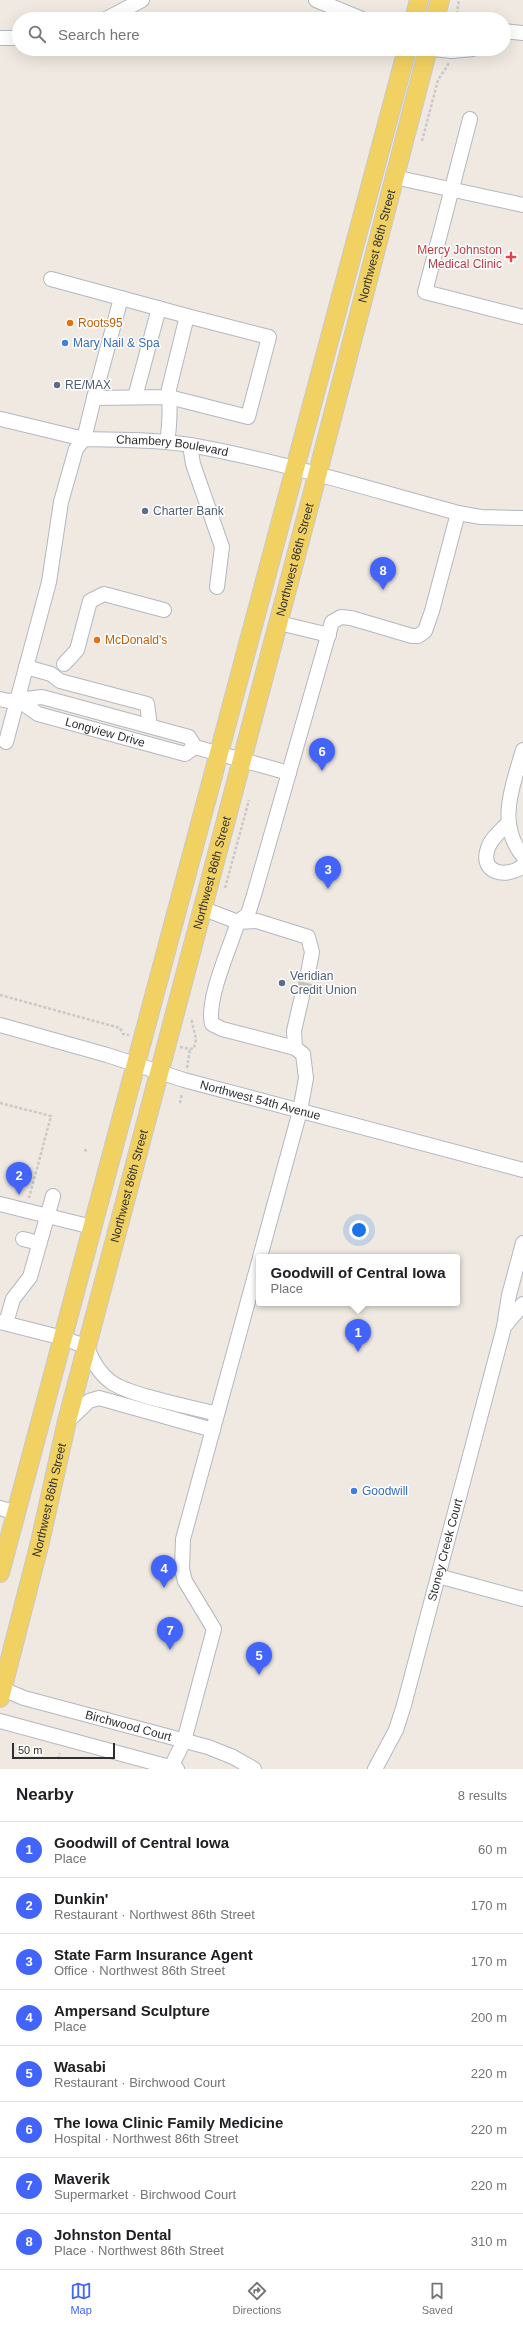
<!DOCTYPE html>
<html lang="en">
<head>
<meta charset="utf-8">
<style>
  :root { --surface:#fff; --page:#f6f6f6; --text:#202124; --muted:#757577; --line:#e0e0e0; --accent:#4264fb }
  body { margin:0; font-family:Arial,sans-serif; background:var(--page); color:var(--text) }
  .scale { position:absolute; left:12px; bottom:10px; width:103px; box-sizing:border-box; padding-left:4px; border:2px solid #2e2e2e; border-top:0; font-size:11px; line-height:14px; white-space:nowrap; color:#2e2e2e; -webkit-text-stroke:3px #fff; paint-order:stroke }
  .you { position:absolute; left:359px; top:1230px; width:14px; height:14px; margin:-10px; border:3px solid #fff; border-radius:50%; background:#1a73e8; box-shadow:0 0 0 6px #1a73e833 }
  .badge { display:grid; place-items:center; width:26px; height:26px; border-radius:50%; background:var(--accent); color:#fff; font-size:13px; font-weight:700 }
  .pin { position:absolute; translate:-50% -33px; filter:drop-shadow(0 1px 2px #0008) }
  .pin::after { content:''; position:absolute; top:21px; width:14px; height:12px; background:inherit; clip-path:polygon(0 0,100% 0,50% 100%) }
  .popup { position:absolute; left:256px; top:1254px; width:204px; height:52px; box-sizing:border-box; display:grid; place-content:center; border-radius:4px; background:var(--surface); filter:drop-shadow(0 1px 3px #0005); font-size:13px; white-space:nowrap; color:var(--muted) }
  .popup b { font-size:15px; color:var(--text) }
  .popup::after { content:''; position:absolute; left:50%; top:100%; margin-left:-8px; border:8px solid transparent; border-top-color:var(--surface) }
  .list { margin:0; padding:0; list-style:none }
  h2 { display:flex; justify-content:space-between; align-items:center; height:52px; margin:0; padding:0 16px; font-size:17px }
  h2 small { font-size:13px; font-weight:400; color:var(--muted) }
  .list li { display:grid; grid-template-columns:26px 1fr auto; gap:12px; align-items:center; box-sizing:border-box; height:56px; padding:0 16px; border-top:1px solid var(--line) }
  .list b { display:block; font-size:15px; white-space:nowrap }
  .list p { margin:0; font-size:13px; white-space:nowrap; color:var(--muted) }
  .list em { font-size:13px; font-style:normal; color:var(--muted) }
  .icon { flex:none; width:22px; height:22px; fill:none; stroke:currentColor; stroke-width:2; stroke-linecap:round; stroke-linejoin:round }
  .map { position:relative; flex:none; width:523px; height:1769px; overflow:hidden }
  .search { position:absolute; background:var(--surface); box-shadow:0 4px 16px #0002; left:12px; right:12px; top:12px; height:44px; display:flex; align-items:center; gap:10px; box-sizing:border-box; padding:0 14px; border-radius:22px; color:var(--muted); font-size:15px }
  .sheet { height:500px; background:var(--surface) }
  nav { display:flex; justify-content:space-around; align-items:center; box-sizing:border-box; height:56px; border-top:1px solid var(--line); background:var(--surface); font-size:11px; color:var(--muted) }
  nav a { display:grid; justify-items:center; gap:2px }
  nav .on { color:var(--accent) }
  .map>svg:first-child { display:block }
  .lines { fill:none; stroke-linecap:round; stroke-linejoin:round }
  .minor-tunnel { stroke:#c8c4bd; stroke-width:14; stroke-dasharray:14 7; stroke-linecap:butt }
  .minor-casing { stroke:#b4b7c1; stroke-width:16 }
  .major-casing { stroke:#c9c9c9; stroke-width:20 }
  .path { stroke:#c9c9c9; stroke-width:2.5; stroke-dasharray:3 2; stroke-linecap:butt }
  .minor { stroke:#fff; stroke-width:14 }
  .major { stroke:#f2d163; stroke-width:18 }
  .health-dot { fill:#e0444e; stroke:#fff; stroke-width:1.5 }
  .food-dot { fill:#e8710a; stroke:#fff; stroke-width:1.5 }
  .shop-dot { fill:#3f7fe0; stroke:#fff; stroke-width:1.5 }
  .service-dot { fill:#5c6f8a; stroke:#fff; stroke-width:1.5 }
  .labels { text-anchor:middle; stroke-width:3; stroke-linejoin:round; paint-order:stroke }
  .street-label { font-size:12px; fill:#2e2e2e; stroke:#fff }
  .health-label { font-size:12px; fill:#be3a42; stroke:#fff; text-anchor:end }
  .food-label { font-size:12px; fill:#c56008; stroke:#fff; text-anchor:start }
  .shop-label { font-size:12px; fill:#366cbe; stroke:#fff; text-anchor:start }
  .service-label { font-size:12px; fill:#4e5e75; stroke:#fff; text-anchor:start }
</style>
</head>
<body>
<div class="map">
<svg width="523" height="1769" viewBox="0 0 523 1769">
  <rect width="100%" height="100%" fill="#efe9e1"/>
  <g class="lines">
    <polyline class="minor-tunnel" points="302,996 308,973"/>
    <defs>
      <g id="minor">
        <polyline points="316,0 362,19"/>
        <polyline points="106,19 142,0"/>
        <polyline points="504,31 523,33"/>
        <polyline points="0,38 19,38"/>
        <polyline points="433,49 452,51 473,49"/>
        <polyline points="470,119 425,292 523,317"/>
        <polyline points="394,177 523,205"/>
        <polyline points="51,279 187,316"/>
        <polyline points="135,397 159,308"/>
        <polyline points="94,398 121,298"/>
        <path d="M 1,419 L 84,439 L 94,398 L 169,397 L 248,417 L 269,337 L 187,316 L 169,389 C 170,407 170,425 167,442"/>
        <polyline points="190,445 193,464 222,547 217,587"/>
        <polyline points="279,623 329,635"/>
        <polyline points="64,664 77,650 90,601 104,594 164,610"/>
        <polyline points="26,667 51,674 60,681 147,704 150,726"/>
        <polyline points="0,699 8,701 42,697 189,737 195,747 289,773"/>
        <path id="s1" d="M 18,700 L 38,714 L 185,754 L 195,747"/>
        <path id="s2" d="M 6,742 L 49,582 L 61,502 L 76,449 L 84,439 C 119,440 155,439 190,445 C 280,461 369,489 458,513 L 481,517 L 523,518"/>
        <path d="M 523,750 C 513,785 496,824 523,856"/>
        <path d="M 508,823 C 501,831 491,838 488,848 C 479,873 506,879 523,866"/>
        <polyline points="204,909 238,922 257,921 308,937 312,952 308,973"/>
        <path id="s3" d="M 0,1025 L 107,1055 L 184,1080 L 523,1170"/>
        <polyline points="295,1048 294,1031 302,996"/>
        <polyline points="0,1204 92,1227"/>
        <polyline points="23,1239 39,1243"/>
        <path d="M 260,1257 L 300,1111 L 306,1078 L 303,1054 L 295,1048 L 222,1029 L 212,1024 C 206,999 230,948 238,922 L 248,914 L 254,895 L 332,622 L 341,617 L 351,618 L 412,636 L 418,636 L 425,631 L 432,611 L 458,513"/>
        <path d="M 0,1322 L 63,1338 L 87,1347 C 92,1361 99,1373 111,1382 C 131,1396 192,1407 217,1414"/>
        <polyline points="6,1323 13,1299 30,1277 53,1196"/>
        <polyline points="504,1327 523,1304"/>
        <polyline points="68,1421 89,1401 99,1398 213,1430"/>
        <polyline points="0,1508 16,1513"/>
        <polyline points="438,1576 523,1599"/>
        <path id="s4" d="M 0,1688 L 24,1698 L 208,1747 L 233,1757 L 254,1769"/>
        <polyline points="0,1721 177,1769"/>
        <polyline points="170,1769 184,1741 214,1629 185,1581 182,1569 183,1539 259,1261"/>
        <path id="s5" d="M 375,1769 L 396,1730 L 404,1705 L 504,1327 L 509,1295 L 523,1243"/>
      </g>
      <g id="major">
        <polyline points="414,19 419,0"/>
        <polyline points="435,19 440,0"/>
        <polyline points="0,1573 407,49"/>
        <path id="s6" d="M 0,1698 L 40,1542 L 67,1421 L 311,499 L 428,49"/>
      </g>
    </defs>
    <use href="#minor" class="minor-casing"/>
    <use href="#major" class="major-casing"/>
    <g class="path">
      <polyline points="456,19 459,0"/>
      <polyline points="422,141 438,80 449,63"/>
      <polyline points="225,888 249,800"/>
      <polyline points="0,995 120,1028 123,1034 129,1035"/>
      <polyline points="180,1047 190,1049 194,1048 196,1039 191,1018"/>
      <polyline points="187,1068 190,1049"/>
      <polyline points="0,1103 51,1116 29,1198"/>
      <polyline points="180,1103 182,1093"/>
      <polyline points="84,1150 89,1151"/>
      <polyline points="58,1759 60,1753"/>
    </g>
    <use href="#minor" class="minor"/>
    <use href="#major" class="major"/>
  </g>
  <path class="health-dot" d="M509 251h4v4h4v4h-4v4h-4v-4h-4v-4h4z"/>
  <g class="food-dot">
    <circle cx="70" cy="323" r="4"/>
    <circle cx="97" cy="640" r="4"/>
  </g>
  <g class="shop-dot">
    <circle cx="65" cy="343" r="4"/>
    <circle cx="354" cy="1491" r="4"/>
  </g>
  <g class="service-dot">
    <circle cx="57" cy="385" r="4"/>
    <circle cx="145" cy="511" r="4"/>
    <circle cx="282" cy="983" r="4"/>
  </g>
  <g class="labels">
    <g class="street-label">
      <text dy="4" stroke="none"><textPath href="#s6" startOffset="1500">Northwest 86th Street</textPath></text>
      <text dy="4" stroke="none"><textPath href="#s2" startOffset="403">Chambery Boulevard</textPath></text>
      <text dy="4" stroke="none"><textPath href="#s6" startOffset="1176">Northwest 86th Street</textPath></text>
      <text dy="4" stroke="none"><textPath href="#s1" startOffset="94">Longview Drive</textPath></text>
      <text dy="4" stroke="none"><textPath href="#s6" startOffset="852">Northwest 86th Street</textPath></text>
      <text dy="4" stroke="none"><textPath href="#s3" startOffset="271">Northwest 54th Avenue</textPath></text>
      <text dy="4" stroke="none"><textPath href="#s6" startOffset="528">Northwest 86th Street</textPath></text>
      <text dy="4" stroke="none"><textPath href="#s6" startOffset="204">Northwest 86th Street</textPath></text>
      <text dy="4" stroke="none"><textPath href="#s5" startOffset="231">Stoney Creek Court</textPath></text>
      <text dy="4" stroke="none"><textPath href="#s4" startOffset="134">Birchwood Court</textPath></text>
    </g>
    <g class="health-label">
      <text x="502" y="254">Mercy Johnston<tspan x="502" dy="14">Medical Clinic</tspan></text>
    </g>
    <g class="food-label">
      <text x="78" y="327">Roots95</text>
      <text x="105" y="644">McDonald's</text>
    </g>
    <g class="shop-label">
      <text x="73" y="347">Mary Nail &amp; Spa</text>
      <text x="362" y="1495">Goodwill</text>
    </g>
    <g class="service-label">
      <text x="65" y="389">RE/MAX</text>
      <text x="153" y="515">Charter Bank</text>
      <text x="290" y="980">Veridian<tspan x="290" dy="14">Credit Union</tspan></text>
    </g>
  </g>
</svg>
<div class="scale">50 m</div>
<div class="you"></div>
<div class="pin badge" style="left:358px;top:1352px">1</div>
<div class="popup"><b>Goodwill of Central Iowa</b>Place</div>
<div class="pin badge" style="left:19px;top:1195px">2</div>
<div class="pin badge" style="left:328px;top:889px">3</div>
<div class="pin badge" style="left:164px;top:1588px">4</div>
<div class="pin badge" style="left:259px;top:1675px">5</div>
<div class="pin badge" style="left:322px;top:771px">6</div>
<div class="pin badge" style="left:170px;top:1650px">7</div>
<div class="pin badge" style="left:383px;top:590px">8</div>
<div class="search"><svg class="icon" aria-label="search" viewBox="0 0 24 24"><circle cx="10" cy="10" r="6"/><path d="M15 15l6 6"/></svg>Search here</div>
</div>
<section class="sheet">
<h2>Nearby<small>8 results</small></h2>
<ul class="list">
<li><span class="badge">1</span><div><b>Goodwill of Central Iowa</b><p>Place</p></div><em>60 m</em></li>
<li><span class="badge">2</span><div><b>Dunkin'</b><p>Restaurant · Northwest 86th Street</p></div><em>170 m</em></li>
<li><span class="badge">3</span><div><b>State Farm Insurance Agent</b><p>Office · Northwest 86th Street</p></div><em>170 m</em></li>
<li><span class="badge">4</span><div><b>Ampersand Sculpture</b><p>Place</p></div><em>200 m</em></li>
<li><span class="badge">5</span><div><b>Wasabi</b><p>Restaurant · Birchwood Court</p></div><em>220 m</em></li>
<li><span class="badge">6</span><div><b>The Iowa Clinic Family Medicine</b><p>Hospital · Northwest 86th Street</p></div><em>220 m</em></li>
<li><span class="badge">7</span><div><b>Maverik</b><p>Supermarket · Birchwood Court</p></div><em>220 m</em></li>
<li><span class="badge">8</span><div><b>Johnston Dental</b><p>Place · Northwest 86th Street</p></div><em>310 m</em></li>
</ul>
</section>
<nav>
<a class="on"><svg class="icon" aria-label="map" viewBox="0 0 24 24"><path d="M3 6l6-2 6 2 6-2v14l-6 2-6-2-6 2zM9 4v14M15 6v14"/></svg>Map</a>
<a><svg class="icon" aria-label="directions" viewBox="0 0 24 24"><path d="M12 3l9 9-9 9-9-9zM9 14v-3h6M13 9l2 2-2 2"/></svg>Directions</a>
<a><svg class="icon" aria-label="saved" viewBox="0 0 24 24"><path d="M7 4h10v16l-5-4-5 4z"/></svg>Saved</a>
</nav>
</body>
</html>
